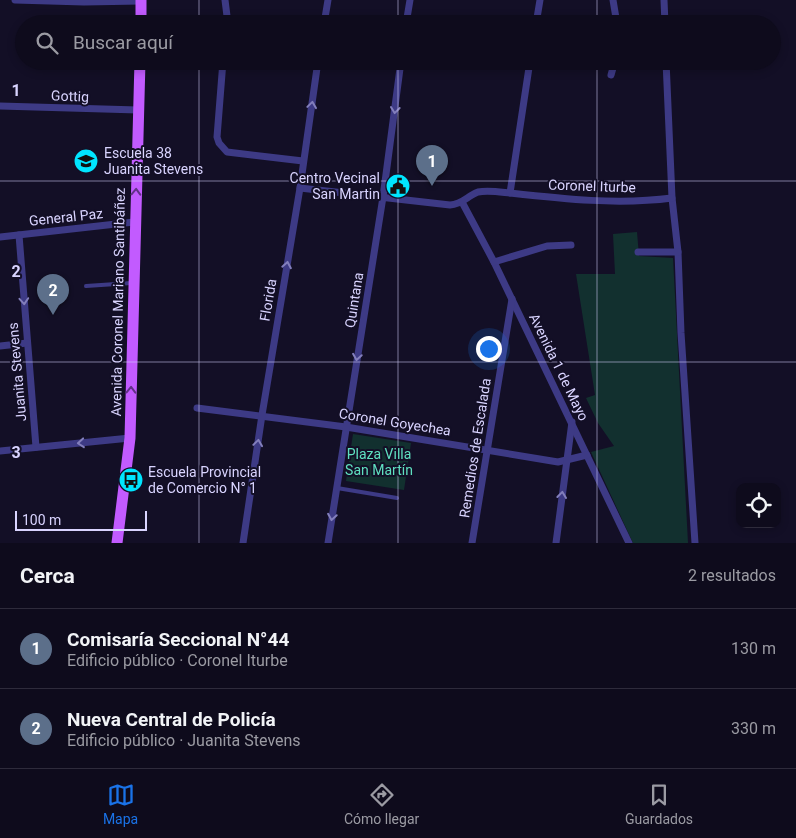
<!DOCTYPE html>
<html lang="es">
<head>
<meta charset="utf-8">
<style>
  :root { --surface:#0e0b1c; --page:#171425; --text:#f1f3f6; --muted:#9b9ba3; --line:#2e2b3b; --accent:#1a73e8 }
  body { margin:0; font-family:Roboto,sans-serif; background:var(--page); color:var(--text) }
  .controls { position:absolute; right:15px; bottom:15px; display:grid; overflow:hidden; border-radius:10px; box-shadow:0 2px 8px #0003 }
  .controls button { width:45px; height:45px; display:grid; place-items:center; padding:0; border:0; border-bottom:1px solid var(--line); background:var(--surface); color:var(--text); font:25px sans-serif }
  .scale { position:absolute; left:15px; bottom:12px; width:132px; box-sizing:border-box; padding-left:5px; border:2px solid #d9d4ff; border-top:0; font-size:14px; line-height:18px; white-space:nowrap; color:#d9d4ff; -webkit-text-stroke:4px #130f26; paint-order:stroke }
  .you { position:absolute; left:488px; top:348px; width:18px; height:18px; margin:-12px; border:4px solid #fff; border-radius:50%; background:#1a73e8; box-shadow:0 0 0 8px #1a73e833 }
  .badge { display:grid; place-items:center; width:32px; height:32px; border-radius:50%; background:var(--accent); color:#fff; font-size:16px; font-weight:700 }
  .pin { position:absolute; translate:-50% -41px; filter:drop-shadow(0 1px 2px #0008) }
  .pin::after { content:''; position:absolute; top:26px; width:18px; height:15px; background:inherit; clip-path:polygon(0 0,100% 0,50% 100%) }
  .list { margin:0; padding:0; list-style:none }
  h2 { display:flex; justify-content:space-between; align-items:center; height:65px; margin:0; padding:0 20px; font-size:21px }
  h2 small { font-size:16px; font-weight:400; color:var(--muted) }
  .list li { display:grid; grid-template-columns:32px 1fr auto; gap:15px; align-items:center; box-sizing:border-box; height:80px; padding:0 20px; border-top:1px solid var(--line) }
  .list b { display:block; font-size:19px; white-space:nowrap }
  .list p { margin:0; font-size:16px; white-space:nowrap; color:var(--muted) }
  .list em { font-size:16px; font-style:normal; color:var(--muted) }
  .icon { flex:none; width:28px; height:28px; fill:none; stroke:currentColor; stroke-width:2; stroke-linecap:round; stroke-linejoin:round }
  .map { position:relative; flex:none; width:796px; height:543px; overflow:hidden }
  .search { position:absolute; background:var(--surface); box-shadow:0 2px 8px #0003; left:15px; right:15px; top:15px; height:55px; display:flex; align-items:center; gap:12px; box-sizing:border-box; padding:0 18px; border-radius:28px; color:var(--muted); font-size:19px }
  .sheet { height:225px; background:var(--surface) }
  nav { display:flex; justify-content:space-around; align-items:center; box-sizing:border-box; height:70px; border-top:1px solid var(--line); background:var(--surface); font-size:14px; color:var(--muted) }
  nav a { display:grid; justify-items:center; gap:2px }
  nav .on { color:var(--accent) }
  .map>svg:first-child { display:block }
  .green { fill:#12302f }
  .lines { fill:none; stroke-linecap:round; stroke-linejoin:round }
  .lane { stroke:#3d3a85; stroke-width:4 }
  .street { stroke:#3d3a85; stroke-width:7 }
  .primary { stroke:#c25bff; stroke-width:11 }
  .oneway { stroke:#837fbc }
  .oneway2 { stroke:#623188 }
  .grid { fill:none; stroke:#d9d4ff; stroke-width:1; stroke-opacity:0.55 }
  .labels { text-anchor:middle; stroke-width:4; stroke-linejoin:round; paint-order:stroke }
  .street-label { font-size:14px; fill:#d9d4ff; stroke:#130f26 }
  .poi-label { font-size:14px; fill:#d9d4ff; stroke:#130f26; text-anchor:start }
  .park-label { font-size:14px; fill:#5fe0c0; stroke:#130f26 }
  .grid-label { font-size:16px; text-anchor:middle; font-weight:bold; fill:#d9d4ff; stroke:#130f26; stroke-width:4; stroke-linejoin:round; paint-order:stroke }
</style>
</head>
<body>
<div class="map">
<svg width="796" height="543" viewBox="0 0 796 543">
  <rect width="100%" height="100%" fill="#130f26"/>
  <g class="green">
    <polygon points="637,232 639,256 673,258 688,543 633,543 591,452 614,446 598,423 586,398 595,395 576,274 615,274 613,234"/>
    <polygon points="353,434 411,443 404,490 346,481"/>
  </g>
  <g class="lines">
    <g class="lane">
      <polyline points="86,286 131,283"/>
      <polyline points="337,488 397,498"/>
    </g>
    <g class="street">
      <polyline points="15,0 84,2 141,1"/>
      <polyline points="225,0 228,24"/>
      <polyline points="613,0 617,24"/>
      <polyline points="664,0 665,24"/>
      <polyline points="324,24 328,0"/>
      <polyline points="406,24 410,0"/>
      <polyline points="536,24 540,0"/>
      <polyline points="223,61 217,137 219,143 227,152 303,161"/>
      <polyline points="501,61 529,65"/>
      <polyline points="666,61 672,198 678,252 681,333 695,543"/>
      <polyline points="611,75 615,61"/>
      <polyline points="0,106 138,110"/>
      <path d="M 300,188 L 450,205 C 463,204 467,196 478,192 C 488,190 500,192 510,193 L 530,61"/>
      <path d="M 510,193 C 564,199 618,205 672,198"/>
      <polyline points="462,202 494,262 629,543"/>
      <polyline points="19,235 36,447"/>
      <polyline points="0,237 134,222"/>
      <polyline points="638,252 678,252"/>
      <polyline points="494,262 547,246 571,245"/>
      <polyline points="0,346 27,343"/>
      <polyline points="197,408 346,427 558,462 587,455"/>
      <polyline points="0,451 130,438"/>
      <polyline points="243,543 262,415 300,188 318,61"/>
      <polyline points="328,543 383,197 401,61"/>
      <polyline points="472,543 512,299"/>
      <polyline points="556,543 572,422"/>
    </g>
    <g class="primary">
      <polyline points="141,24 141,0"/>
      <polyline points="117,543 130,438 140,61"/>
    </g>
  </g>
  <defs><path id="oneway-chevron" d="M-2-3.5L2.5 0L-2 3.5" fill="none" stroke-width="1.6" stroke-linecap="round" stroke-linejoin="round" transform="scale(1.25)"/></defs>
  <g class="oneway">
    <use href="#oneway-chevron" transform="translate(312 105) rotate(-82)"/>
    <use href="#oneway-chevron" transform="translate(395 110) rotate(97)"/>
    <use href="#oneway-chevron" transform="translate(287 265) rotate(-80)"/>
    <use href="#oneway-chevron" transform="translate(24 301) rotate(86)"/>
    <use href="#oneway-chevron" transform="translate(357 357) rotate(99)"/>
    <use href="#oneway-chevron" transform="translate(81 443) rotate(175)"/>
    <use href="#oneway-chevron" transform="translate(258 443) rotate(-82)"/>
    <use href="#oneway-chevron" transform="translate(562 495) rotate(-83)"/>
    <use href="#oneway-chevron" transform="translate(332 517) rotate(99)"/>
  </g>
  <g class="oneway2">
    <use href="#oneway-chevron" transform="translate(136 192) rotate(-88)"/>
    <use href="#oneway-chevron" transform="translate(131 390) rotate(-89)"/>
  </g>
  <path class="grid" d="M 199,0 L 199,24M 398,0 L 398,24M 597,0 L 597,24M 199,61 L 199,543M 398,61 L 398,543M 597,61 L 597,543M 0,181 L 796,181M 0,362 L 796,362"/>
  <defs>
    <symbol id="school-disc" viewBox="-11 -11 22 22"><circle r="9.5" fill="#00e5ff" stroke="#130f26"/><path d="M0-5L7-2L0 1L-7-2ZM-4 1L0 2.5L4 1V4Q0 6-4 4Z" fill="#111"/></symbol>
    <symbol id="civic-disc" viewBox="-11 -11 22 22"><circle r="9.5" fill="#00e5ff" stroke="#130f26"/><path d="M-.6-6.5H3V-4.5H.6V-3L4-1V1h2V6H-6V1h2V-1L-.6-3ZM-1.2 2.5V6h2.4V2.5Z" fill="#111"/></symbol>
    <symbol id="bus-disc" viewBox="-11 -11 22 22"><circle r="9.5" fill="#00e5ff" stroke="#130f26"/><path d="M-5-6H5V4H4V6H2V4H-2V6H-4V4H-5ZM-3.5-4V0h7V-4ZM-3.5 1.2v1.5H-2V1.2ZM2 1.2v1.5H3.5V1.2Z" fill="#111"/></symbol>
  </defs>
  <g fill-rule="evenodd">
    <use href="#school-disc" x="72" y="147" width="28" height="28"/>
    <use href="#civic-disc" x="384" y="172" width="28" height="28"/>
    <use href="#bus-disc" x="117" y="466" width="28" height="28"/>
  </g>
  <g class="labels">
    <g class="street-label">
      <text transform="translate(70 96) rotate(2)" y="5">Gottig</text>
      <text transform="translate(592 186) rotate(2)" y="5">Coronel Iturbe</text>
      <text transform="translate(66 217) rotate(-6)" y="5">General Paz</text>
      <text transform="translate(268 300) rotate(-80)" y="5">Florida</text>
      <text transform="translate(354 300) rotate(-81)" y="5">Quintana</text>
      <text transform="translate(118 302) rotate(-89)" y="5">Avenida Coronel Mariano Santibáñez</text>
      <text transform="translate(559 367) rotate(64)" y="5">Avenida 1 de Mayo</text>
      <text transform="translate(17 372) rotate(-95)" y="5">Juanita Stevens</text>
      <text transform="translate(395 422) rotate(9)" y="5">Coronel Goyechea</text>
      <text transform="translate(475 448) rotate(-81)" y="5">Remedios de Escalada</text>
    </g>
    <g class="poi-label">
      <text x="104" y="158">Escuela 38<tspan x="104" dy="16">Juanita Stevens</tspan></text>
      <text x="380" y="183" text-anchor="end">Centro Vecinal<tspan x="380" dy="16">San Martin</tspan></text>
      <text x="148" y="477">Escuela Provincial<tspan x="148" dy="16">de Comercio N° 1</tspan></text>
    </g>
    <g class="park-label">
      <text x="379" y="459">Plaza Villa<tspan x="379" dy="16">San Martín</tspan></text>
    </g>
  </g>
  <g class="grid-label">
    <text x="16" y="96">1</text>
    <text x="16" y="277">2</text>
    <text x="16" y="458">3</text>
  </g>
</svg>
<div class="controls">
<button><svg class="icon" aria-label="locate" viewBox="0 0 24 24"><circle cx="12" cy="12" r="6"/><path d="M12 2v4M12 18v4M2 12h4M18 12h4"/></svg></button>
</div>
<div class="scale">100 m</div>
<div class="you"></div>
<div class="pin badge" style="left:432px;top:186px;background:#5c6f8a">1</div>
<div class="pin badge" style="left:53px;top:315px;background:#5c6f8a">2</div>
<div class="search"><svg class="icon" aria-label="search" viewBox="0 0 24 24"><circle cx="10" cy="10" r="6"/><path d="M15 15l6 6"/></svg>Buscar aquí</div>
</div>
<section class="sheet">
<h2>Cerca<small>2 resultados</small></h2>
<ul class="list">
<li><span class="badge" style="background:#5c6f8a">1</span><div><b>Comisaría Seccional N°44</b><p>Edificio público · Coronel Iturbe</p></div><em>130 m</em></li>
<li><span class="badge" style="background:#5c6f8a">2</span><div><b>Nueva Central de Policía</b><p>Edificio público · Juanita Stevens</p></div><em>330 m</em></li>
</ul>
</section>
<nav>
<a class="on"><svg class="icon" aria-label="map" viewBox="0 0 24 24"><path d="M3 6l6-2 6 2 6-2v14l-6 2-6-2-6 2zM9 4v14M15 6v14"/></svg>Mapa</a>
<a><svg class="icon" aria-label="directions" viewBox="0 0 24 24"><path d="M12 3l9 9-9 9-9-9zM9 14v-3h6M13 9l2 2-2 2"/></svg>Cómo llegar</a>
<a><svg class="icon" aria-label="saved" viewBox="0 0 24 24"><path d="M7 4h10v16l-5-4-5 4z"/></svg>Guardados</a>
</nav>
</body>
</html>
